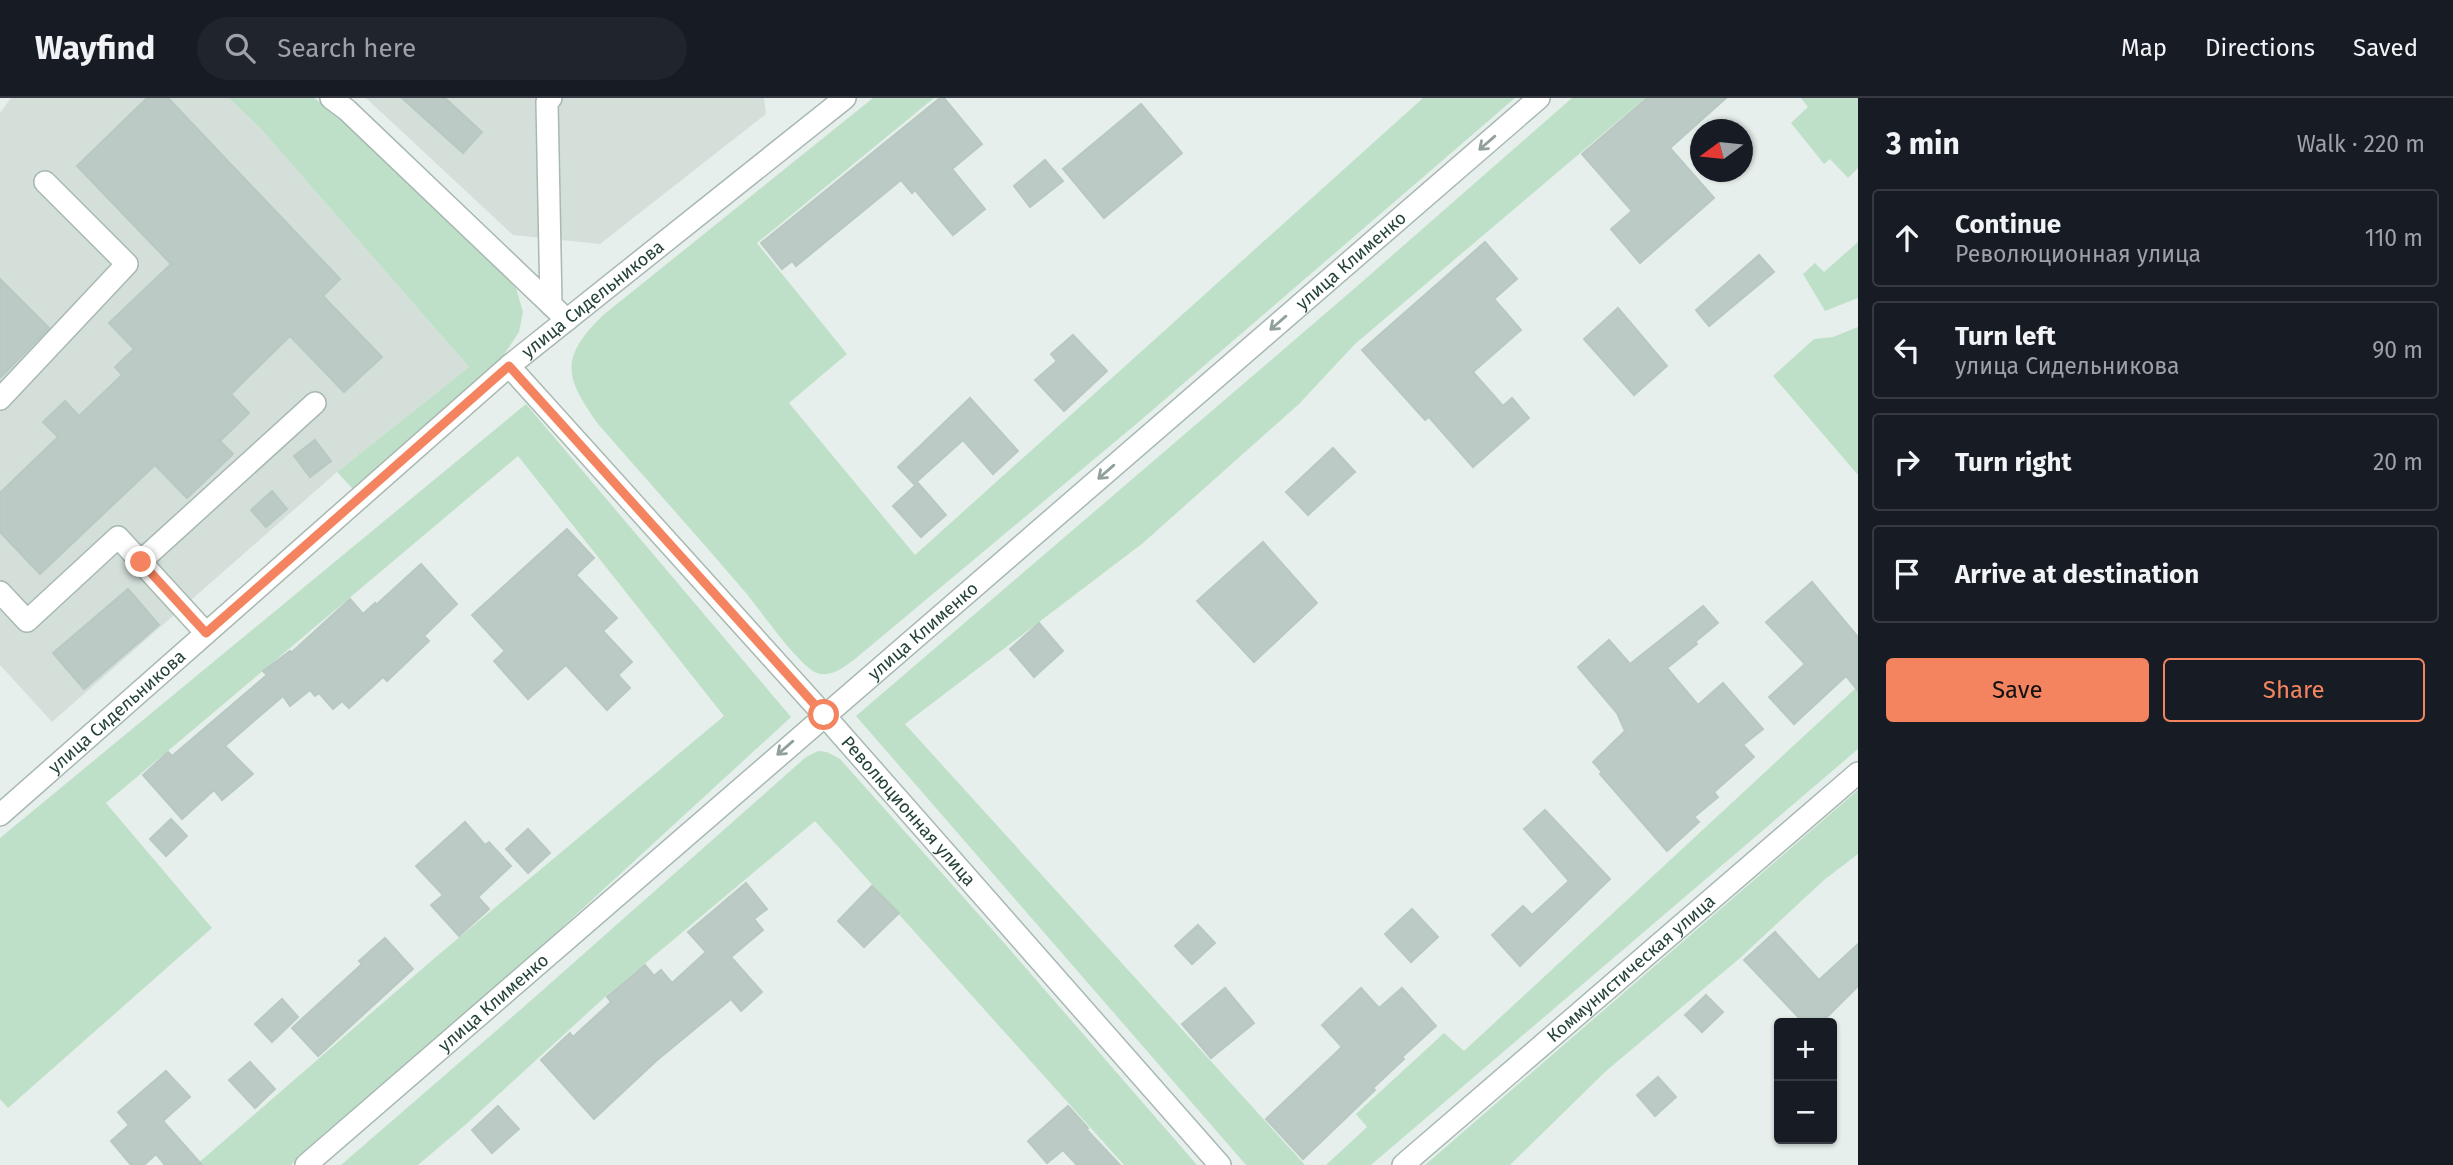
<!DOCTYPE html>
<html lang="en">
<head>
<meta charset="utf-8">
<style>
  :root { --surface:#171b24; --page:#20242c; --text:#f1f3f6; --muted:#9ea1a6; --line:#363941; --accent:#f4845f }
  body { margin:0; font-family:"Fira Sans",sans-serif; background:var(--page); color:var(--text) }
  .controls { position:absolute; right:21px; bottom:21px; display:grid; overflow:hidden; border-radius:7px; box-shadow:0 2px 5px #0004 }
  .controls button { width:63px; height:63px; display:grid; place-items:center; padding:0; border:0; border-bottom:2px solid var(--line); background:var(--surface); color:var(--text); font:35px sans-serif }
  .compass { position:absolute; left:1690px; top:21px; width:63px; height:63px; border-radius:50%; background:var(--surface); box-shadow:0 2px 5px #0004; rotate:255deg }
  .stop { position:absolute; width:21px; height:21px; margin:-16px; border:5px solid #f4845f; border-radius:50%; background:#fff }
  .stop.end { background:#f4845f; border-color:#fff; box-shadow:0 2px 7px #0008 }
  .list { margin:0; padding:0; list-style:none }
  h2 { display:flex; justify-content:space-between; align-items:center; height:91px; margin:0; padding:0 28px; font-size:30px }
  h2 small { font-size:23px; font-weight:400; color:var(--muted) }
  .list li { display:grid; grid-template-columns:46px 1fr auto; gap:21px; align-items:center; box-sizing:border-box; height:98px; margin:0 14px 14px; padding:0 14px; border:2px solid var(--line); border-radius:7px }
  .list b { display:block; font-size:26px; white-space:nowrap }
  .list p { margin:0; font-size:23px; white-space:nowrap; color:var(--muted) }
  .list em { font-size:23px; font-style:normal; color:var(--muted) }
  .actions { display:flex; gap:14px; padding:21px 28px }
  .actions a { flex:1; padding:16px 0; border:2px solid var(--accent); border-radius:7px; text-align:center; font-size:24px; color:var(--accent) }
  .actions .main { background:var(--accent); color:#111 }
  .icon { flex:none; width:38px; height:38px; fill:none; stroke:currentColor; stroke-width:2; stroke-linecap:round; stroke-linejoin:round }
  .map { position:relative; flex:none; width:1858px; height:1067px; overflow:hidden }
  header { display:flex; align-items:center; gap:42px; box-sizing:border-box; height:98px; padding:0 35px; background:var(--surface); border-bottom:2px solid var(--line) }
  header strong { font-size:33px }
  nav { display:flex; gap:38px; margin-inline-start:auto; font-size:24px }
  .search { width:490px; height:63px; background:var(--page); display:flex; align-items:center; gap:18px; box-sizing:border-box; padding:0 24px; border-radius:38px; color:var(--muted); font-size:26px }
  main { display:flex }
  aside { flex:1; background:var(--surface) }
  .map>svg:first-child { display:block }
  .built { fill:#d4dfda }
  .green { fill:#bfe0c8 }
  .building { fill:#bbcac4; stroke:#b8c9c2; stroke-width:2 }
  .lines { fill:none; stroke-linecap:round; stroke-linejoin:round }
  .minor-casing { stroke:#a8b8b2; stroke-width:24 }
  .minor { stroke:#fff; stroke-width:21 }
  .oneway { stroke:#92a09c }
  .route { stroke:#f4845f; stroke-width:9 }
  .labels { text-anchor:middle; stroke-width:6; stroke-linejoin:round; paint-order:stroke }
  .street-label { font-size:18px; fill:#24423a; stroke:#f7fbf9 }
</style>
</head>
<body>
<header>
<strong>Wayfind</strong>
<div class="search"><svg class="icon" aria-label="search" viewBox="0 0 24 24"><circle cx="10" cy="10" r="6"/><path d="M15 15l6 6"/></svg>Search here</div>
<nav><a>Map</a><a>Directions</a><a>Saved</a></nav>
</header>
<main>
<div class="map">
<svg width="1858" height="1067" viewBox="0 0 1858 1067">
  <rect width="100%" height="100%" fill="#e6efeb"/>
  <g class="built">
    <polygon points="11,0 229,0 261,31 469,269 337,374 52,624 0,567 0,15"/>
    <polygon points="366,0 764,0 766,16 600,146 513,137"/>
  </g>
  <g class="green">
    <polygon points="229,0 314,0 351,26 516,190 523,214 519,234 499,264 353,391 337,374 469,269 261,31"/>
    <path d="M 873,0 L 934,0 L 757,145 L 847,256 L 789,305 L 915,457 L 1423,0 L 1515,0 L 1141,322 L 855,561 C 844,569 831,580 817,575 C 800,569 760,512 746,495 C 698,439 648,383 598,326 C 565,279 559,261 602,218 Z"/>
    <polygon points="1572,0 1645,0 1355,246 1299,306 1143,445 905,626 1305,1067 1246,1067 856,618 1355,190"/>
    <polygon points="1801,0 1858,0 1858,70 1848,80 1830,61 1824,66 1791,25 1808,9"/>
    <polygon points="1858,144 1858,200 1825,213 1803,176 1815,165 1824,174"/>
    <polygon points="1858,229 1858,377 1773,278 1814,241 1833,239"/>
    <polygon points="526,306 791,619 470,914 291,1067 196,1067 437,858 724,618 518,358 106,705 212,830 8,1010 0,1001 0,740"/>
    <polygon points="1858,588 1858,651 1371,1067 1326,1067 1367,1029 1356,1016 1444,935 1464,953"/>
    <polygon points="818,653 827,654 840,661 998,838 1197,1067 1124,1067 815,723 605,899 464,1028 418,1067 341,1067 527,906 806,659"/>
    <polygon points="1858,692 1858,756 1824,782 1740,860 1605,974 1510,1067 1425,1067"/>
  </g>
  <g class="building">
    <polygon points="147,0 168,0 340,181 323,198 382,259 344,294 290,238 231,296 249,315 220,343 233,356 187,400 155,367 40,476 0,434 0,395 58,339 43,324 65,303 79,318 122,277 115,269 134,251 109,225 171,166 77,68"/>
    <polygon points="402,0 445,0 482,34 463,55"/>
    <polygon points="940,0 944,0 982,46 952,71 985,111 953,137 915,92 912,95 901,82 796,168 792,163 782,171 761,145"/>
    <polygon points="1647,0 1726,0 1670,50 1714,100 1640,165 1611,131 1632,113 1582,56"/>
    <polygon points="1141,6 1182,55 1104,120 1063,71"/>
    <polygon points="1045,62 1063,83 1030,109 1014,88"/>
    <polygon points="1485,144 1517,181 1494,201 1521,232 1473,274 1503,308 1512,300 1529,320 1473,369 1429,319 1425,322 1362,252"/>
    <polygon points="1759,157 1774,174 1709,228 1696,212"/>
    <polygon points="0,181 49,230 0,280"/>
    <polygon points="1618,210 1667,268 1634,297 1584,241"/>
    <polygon points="1073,237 1107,273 1064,313 1035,282 1057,263 1051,256"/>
    <polygon points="970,300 1018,353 993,376 963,342 914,386 898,369"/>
    <polygon points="315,342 331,363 310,379 294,358"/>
    <polygon points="1333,350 1355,374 1308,417 1286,394"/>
    <polygon points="918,385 946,417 921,439 893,408"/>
    <polygon points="272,393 287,411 266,429 251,412"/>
    <polygon points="567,431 594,460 576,477 617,520 603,533 632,564 618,577 630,590 607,612 566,567 528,601 494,563 505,553 472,517"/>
    <polygon points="1263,444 1317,505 1254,564 1197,503"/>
    <polygon points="421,466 457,506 424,538 429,543 387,583 383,579 349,610 342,603 333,611 319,595 315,598 310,592 290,608 283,598 225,648 253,676 222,702 214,692 182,721 143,677 168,654 172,658 267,577 263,573 290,553 291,555 350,501 363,516 375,505 376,507"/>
    <polygon points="1812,484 1858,539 1858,593 1846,578 1794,626 1769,599 1805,566 1766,524"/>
    <polygon points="128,491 159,527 84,591 53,555"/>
    <polygon points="1703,508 1718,525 1695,544 1697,546 1667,570 1698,607 1723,585 1763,631 1743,647 1754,659 1714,694 1718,699 1694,719 1699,724 1667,753 1600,676 1602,674 1593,664 1625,633 1617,615 1578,569 1609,542 1630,566"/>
    <polygon points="1039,525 1063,553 1034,579 1010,551"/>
    <polygon points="1545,712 1610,781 1520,868 1492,837 1523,808 1532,817 1569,783 1524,731"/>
    <polygon points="171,721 187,738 166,758 150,741"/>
    <polygon points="465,724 485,747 489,744 511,768 478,799 489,811 459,838 431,807 443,797 416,768"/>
    <polygon points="528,731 550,755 528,775 506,751"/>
    <polygon points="746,785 767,811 754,821 763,832 731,859 762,894 741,913 731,901 656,963 594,1021 541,962 570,935 573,939 611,904 607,899 645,867 654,878 661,872 672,885 706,854 688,834"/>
    <polygon points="872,788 899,815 864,849 838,823"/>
    <polygon points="1412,811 1438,839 1411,864 1385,836"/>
    <polygon points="1198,827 1215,845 1192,866 1175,848"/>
    <polygon points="1775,834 1819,882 1858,846 1858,888 1821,925 1804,925 1744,862"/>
    <polygon points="385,840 413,871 318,958 292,930 362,866 359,863"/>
    <polygon points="1225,890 1254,925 1211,960 1182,926"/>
    <polygon points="1361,890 1379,910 1402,890 1436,928 1402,959 1404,961 1373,990 1375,992 1303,1061 1266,1021 1342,949 1322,927"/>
    <polygon points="1706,897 1723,914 1702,934 1685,917"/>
    <polygon points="282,901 298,919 272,944 255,926"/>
    <polygon points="250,964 275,991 255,1010 229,982"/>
    <polygon points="166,973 190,999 163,1023 202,1067 165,1067 156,1056 144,1067 131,1067 111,1043 129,1027 118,1014"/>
    <polygon points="1658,979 1676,999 1655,1018 1637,997"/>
    <polygon points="498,1008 519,1031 492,1055 472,1032"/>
    <polygon points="1068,1008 1088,1030 1086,1031 1120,1067 1077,1067 1063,1052 1047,1065 1028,1043"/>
  </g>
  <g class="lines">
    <defs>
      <g id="minor">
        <polyline points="331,0 347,12 567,222"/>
        <polyline points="551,0 547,4 551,207"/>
        <path id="s1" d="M 509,268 L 824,617 L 1220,1067"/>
        <polyline points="0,301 127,166 45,84"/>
        <polyline points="140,464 315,305"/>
        <polyline points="0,494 27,523 118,439 206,535"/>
        <path id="s2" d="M 0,717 L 509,268 L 845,0"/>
        <path id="s3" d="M 306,1067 L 1539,0"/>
        <path id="s4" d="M 1403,1067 L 1858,675"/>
      </g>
    </defs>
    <use href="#minor" class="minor-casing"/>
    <use href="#minor" class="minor"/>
  </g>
  <defs><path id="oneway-shaft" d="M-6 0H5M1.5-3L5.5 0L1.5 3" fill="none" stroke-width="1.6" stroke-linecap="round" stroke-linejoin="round" transform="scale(1.75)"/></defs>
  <g class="oneway">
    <use href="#oneway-shaft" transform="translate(1487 45) rotate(139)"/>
    <use href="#oneway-shaft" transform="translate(1278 225) rotate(139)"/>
    <use href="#oneway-shaft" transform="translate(1106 374) rotate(139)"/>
    <use href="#oneway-shaft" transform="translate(785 650) rotate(139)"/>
  </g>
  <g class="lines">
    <polyline class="route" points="141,464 206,535 509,268 824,617"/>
  </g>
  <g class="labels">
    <g class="street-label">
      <text dy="6" stroke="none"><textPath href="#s3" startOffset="1382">улица Клименко</textPath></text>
      <text dy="6" stroke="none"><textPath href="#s2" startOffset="786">улица Сидельникова</textPath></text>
      <text dy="6" stroke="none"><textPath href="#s3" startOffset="816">улица Клименко</textPath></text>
      <text dy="6" stroke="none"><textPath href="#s2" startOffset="156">улица Сидельникова</textPath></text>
      <text dy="6" stroke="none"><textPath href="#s1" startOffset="598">Революционная улица</textPath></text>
      <text dy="6" stroke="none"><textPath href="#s4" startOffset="301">Коммунистическая улица</textPath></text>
      <text dy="6" stroke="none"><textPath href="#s3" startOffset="248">улица Клименко</textPath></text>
    </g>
  </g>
</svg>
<div class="controls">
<button>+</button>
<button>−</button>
</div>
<svg class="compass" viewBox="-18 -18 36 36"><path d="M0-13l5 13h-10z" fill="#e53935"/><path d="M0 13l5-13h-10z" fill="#9ea1a6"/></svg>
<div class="stop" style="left:824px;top:617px"></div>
<div class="stop end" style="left:141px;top:464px"></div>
</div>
<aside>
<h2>3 min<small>Walk · 220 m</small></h2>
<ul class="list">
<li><svg class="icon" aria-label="ahead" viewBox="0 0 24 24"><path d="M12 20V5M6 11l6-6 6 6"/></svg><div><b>Continue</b><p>Революционная улица</p></div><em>110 m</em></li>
<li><svg class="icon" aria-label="left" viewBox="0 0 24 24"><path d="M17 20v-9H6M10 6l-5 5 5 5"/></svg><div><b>Turn left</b><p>улица Сидельникова</p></div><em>90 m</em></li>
<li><svg class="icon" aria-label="right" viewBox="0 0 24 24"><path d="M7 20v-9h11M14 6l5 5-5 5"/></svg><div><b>Turn right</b></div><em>20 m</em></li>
<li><svg class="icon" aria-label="arrive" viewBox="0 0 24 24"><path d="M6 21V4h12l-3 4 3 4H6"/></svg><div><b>Arrive at destination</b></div></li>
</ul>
<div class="actions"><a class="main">Save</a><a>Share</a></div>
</aside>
</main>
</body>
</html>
